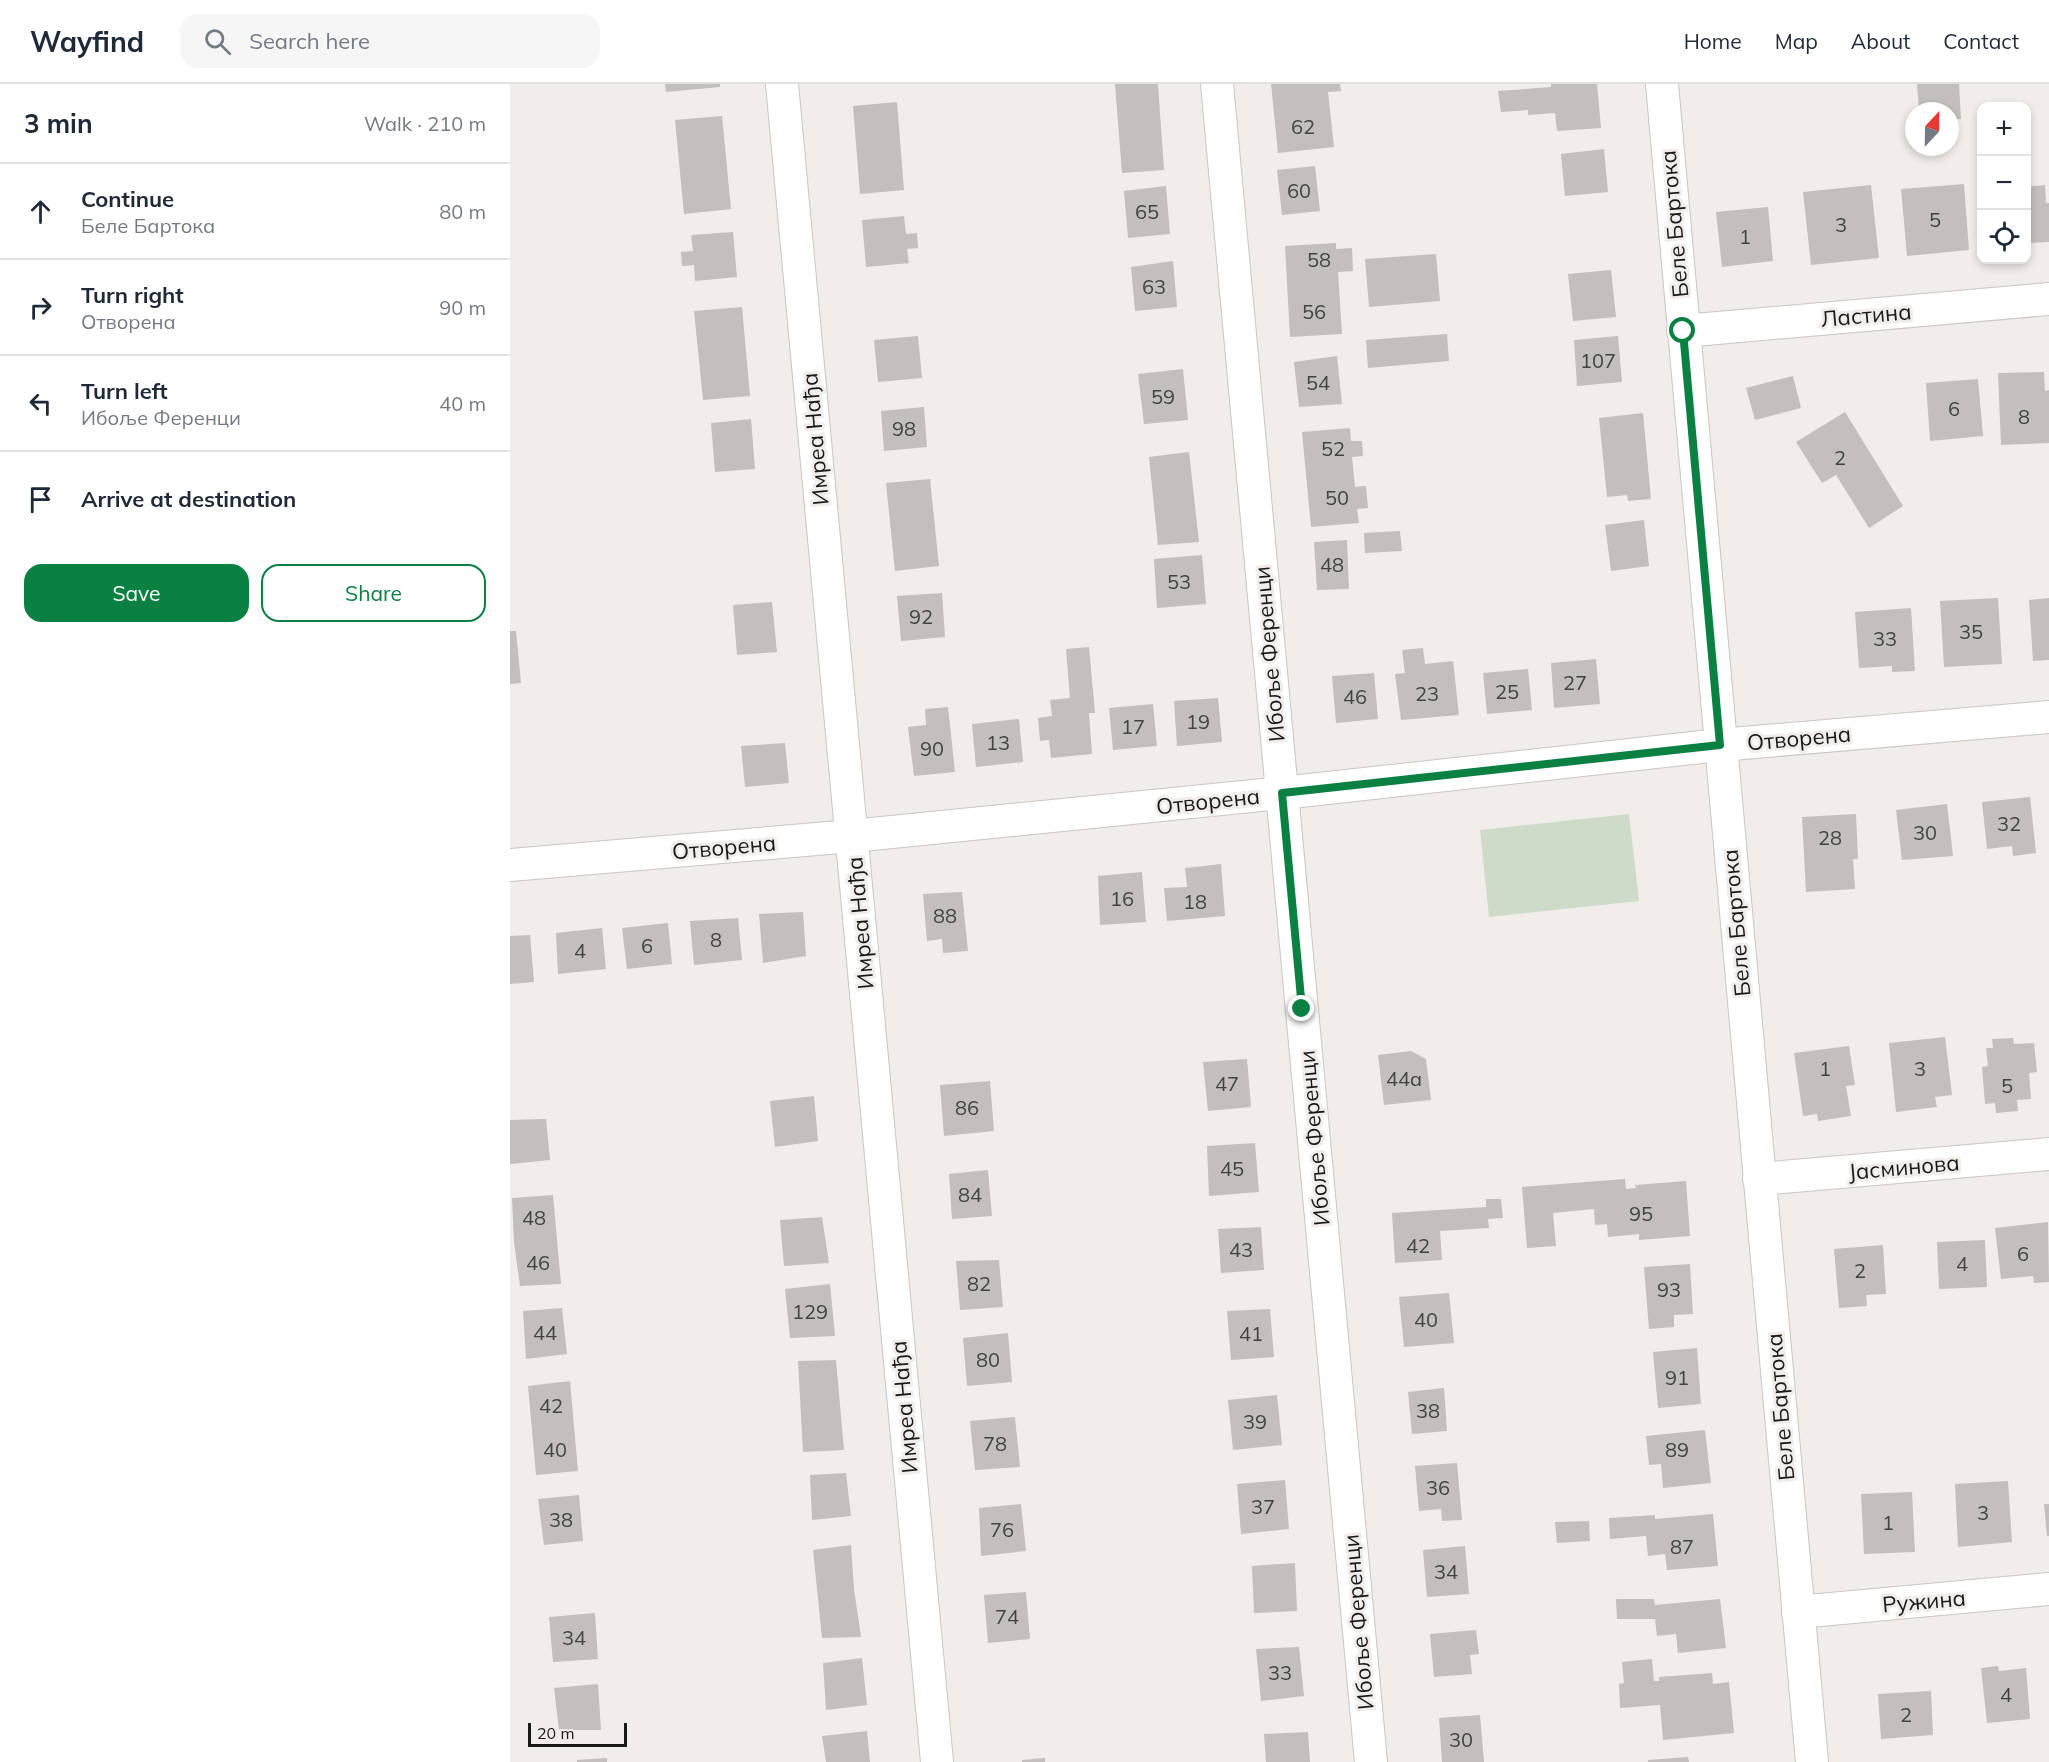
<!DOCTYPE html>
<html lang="en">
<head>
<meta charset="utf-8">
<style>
  :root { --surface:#fff; --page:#f6f6f7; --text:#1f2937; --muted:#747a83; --line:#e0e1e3; --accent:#0b8043 }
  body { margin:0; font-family:Mulish,sans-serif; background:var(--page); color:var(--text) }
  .controls { position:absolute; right:18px; top:18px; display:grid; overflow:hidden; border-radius:12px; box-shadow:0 3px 9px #0003 }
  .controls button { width:54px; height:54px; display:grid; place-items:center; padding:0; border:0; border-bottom:2px solid var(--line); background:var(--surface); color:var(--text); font:30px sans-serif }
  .compass { position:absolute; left:1395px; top:18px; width:54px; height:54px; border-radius:50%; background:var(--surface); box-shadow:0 3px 9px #0003; rotate:22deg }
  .scale { position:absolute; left:18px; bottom:15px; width:99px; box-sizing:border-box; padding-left:6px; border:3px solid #1a1918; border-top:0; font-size:16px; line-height:21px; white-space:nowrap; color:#1a1918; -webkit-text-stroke:4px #f1edea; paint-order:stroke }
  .stop { position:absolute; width:18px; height:18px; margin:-14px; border:4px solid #0b8043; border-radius:50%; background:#fff }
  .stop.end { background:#0b8043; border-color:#fff; box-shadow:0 2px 6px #0008 }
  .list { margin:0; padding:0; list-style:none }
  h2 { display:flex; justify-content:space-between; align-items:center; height:78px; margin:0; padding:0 24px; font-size:26px }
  h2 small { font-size:20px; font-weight:400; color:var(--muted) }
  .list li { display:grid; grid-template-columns:39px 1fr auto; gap:18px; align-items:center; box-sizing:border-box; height:96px; padding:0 24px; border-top:2px solid var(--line) }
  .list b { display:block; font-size:22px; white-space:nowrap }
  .list p { margin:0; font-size:20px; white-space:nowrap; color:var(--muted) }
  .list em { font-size:20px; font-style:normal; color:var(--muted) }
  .actions { display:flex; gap:12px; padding:18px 24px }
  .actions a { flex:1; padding:14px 0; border:2px solid var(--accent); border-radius:18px; text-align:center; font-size:21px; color:var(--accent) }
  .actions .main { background:var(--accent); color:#fff }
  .icon { flex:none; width:33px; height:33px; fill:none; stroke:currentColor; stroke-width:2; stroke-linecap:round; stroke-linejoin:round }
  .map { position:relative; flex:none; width:1539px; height:1678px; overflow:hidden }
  header { display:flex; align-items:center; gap:36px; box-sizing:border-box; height:84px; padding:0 30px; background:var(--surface); border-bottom:2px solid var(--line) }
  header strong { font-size:28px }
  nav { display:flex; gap:33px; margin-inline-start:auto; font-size:21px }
  .search { width:420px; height:54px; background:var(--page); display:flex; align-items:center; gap:15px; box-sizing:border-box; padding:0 21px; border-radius:18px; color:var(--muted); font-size:22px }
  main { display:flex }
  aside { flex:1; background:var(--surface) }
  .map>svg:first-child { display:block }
  .green { fill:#cedbc9 }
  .building { fill:#c2bfbc }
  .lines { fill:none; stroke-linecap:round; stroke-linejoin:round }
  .minor-casing { stroke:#c9c6c3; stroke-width:34 }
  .minor { stroke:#fff; stroke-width:32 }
  .route { stroke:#0b8043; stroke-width:8 }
  .labels { text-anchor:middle; stroke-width:6; stroke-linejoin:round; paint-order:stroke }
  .number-label { font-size:20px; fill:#444241 }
  .street-label { font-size:22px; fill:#1a1918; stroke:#f1edea }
</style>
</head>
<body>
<header>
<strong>Wayfind</strong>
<div class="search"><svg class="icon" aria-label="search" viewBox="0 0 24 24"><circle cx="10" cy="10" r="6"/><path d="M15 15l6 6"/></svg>Search here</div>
<nav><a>Home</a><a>Map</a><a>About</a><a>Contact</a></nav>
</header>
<main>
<aside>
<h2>3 min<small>Walk · 210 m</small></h2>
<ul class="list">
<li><svg class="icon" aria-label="ahead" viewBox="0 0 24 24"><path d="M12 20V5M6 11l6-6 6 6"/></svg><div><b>Continue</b><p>Беле Бартока</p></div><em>80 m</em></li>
<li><svg class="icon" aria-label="right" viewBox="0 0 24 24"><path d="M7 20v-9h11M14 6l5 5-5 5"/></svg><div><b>Turn right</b><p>Отворена</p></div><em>90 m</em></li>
<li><svg class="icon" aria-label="left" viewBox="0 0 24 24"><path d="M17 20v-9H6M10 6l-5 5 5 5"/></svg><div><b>Turn left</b><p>Ибоље Ференци</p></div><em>40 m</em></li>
<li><svg class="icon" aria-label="arrive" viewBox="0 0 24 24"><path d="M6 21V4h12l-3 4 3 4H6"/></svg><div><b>Arrive at destination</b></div></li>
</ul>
<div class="actions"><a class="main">Save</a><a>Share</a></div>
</aside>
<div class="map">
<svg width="1539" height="1678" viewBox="0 0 1539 1678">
  <rect width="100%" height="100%" fill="#f1edea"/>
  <polygon class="green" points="1119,730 1129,817 979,833 970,746"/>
  <g class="building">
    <polygon points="155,0 210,0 210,3 156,8"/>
    <polygon points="605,0 648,0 654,86 612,89"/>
    <polygon points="761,0 830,0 831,7 818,8 824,63 768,69"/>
    <polygon points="1041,0 1087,0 1091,44 1047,47 1045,29 1018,31 1018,26 991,28 988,7 1041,3"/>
    <polygon points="1407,0 1449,0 1451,35 1440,36 1440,27 1409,27"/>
    <polygon points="387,18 394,106 350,110 343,22"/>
    <polygon points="212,32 221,125 174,130 165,36"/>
    <polygon points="1094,65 1098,108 1055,112 1051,70"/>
    <polygon points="805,82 810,127 772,131 767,86"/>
    <polygon points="1454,100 1459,166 1397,172 1391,105"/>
    <polygon points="1361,101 1369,174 1301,181 1293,108"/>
    <polygon points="1535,101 1536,119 1539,119 1539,158 1516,159 1516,103"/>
    <polygon points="656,102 660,150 618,154 614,107"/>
    <polygon points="1258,123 1263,177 1212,183 1206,128"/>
    <polygon points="394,132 396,150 407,149 408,164 397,165 399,179 356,183 352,136"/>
    <polygon points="223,148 227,193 185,197 184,181 172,182 171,168 183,167 181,151"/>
    <polygon points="826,159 826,165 842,164 843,187 828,188 832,250 780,253 775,162"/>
    <polygon points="926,170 930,217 859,223 855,175"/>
    <polygon points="663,177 667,223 625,227 621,183"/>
    <polygon points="1101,186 1106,233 1063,237 1058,190"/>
    <polygon points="232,223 240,312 193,316 184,227"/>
    <polygon points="937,250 939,277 858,284 856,256"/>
    <polygon points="408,252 412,294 368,298 364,256"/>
    <polygon points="1108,252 1112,298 1067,302 1064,256"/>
    <polygon points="827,272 832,320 789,323 784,278"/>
    <polygon points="673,285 678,336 634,340 628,290"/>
    <polygon points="1534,288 1535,307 1539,306 1539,359 1491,361 1488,289"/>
    <polygon points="1283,292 1291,324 1245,336 1236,304"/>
    <polygon points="1468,295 1473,352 1420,357 1416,299"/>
    <polygon points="414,323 417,363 374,367 371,327"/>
    <polygon points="1335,328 1393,422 1359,444 1326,391 1312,399 1286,358"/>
    <polygon points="1133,329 1141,415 1118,417 1117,411 1097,413 1089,334"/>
    <polygon points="241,335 245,385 205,388 201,339"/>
    <polygon points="840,344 841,357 852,357 853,372 842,373 845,403 856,402 858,424 847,425 849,439 801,443 792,348"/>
    <polygon points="679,368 689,458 648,461 639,373"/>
    <polygon points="420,395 429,482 385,487 376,399"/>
    <polygon points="1134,436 1139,482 1101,487 1095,441"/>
    <polygon points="890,447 892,467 855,469 854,449"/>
    <polygon points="837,456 839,505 807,506 804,458"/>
    <polygon points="692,471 696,520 647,524 644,475"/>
    <polygon points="432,509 435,553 391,557 387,512"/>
    <polygon points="1488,514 1492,580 1434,583 1430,517"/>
    <polygon points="1539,514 1539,576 1523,577 1519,516"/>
    <polygon points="262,518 267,568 227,571 223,521"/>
    <polygon points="1401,524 1405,587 1382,588 1382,582 1349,584 1345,528"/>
    <polygon points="0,547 6,547 11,599 0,600"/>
    <polygon points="579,563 585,629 579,629 582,670 541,674 539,656 530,657 528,634 542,632 540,616 560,614 556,565"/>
    <polygon points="913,564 915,580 943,577 949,631 891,636 885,590 895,589 892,566"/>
    <polygon points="1086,575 1090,620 1044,624 1041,579"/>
    <polygon points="1018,585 1022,626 977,630 973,589"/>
    <polygon points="864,589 868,635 826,639 822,592"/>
    <polygon points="708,614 712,658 667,662 664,617"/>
    <polygon points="643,620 647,662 603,666 599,624"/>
    <polygon points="438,623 445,688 404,692 398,643 416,641 415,625"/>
    <polygon points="509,635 513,678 466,683 462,640"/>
    <polygon points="275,659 279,699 235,703 231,662"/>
    <polygon points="1520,713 1526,769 1503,772 1502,762 1477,765 1472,718"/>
    <polygon points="1437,720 1443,772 1392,776 1386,726"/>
    <polygon points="1346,730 1348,775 1343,775 1345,805 1296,808 1292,733"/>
    <polygon points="711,780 715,832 657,837 654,804 677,803 675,784"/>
    <polygon points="632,788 636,838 590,841 588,792"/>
    <polygon points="452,808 458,867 433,869 432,855 417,857 413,810"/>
    <polygon points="293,828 296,872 253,879 249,830"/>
    <polygon points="228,834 232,876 184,881 180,837"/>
    <polygon points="158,839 162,880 117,885 112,844"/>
    <polygon points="92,844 96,885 48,890 46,849"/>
    <polygon points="20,851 24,898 0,900 0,852"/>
    <polygon points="1435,953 1442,1011 1425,1013 1427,1023 1386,1028 1379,959"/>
    <polygon points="1503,954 1504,960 1524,959 1527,988 1519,989 1521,1015 1507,1016 1508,1027 1486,1029 1485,1019 1475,1020 1472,983 1478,982 1476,964 1483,964 1482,955"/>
    <polygon points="1339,962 1345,1001 1336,1002 1341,1032 1308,1037 1307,1030 1293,1032 1284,969"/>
    <polygon points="901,967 916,975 921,1016 874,1021 868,971"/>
    <polygon points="737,975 741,1023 698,1027 693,978"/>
    <polygon points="480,997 484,1047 434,1052 430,1001"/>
    <polygon points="304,1012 308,1057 265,1063 260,1017"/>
    <polygon points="36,1035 40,1076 0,1080 0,1036"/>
    <polygon points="745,1059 749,1108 699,1112 697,1062"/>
    <polygon points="478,1086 482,1132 442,1135 439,1090"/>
    <polygon points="1115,1095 1116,1105 1126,1104 1125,1101 1176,1097 1180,1152 1129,1156 1129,1150 1098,1153 1097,1140 1085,1141 1084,1125 1043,1129 1046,1162 1017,1164 1012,1103"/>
    <polygon points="43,1111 51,1200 10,1202 4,1158 2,1114"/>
    <polygon points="976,1115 991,1115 993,1134 978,1135 979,1144 930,1147 932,1176 885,1179 882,1129 976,1123"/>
    <polygon points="312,1133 319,1179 274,1182 270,1136"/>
    <polygon points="1538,1138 1539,1198 1524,1199 1523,1192 1491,1195 1485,1144"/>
    <polygon points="751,1143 754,1186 711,1189 708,1145"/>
    <polygon points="1475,1156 1477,1203 1429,1205 1427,1158"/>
    <polygon points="1373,1161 1376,1210 1356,1211 1357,1222 1329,1224 1324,1165"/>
    <polygon points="489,1176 493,1223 450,1226 446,1177"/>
    <polygon points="1180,1180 1183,1230 1164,1231 1164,1243 1139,1245 1134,1183"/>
    <polygon points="320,1200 325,1252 280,1254 275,1205"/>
    <polygon points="939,1209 944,1259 894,1263 889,1213"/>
    <polygon points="52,1224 57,1270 16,1275 13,1227"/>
    <polygon points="760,1225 764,1273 721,1276 717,1227"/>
    <polygon points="498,1249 502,1298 457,1302 453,1254"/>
    <polygon points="1187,1264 1191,1320 1148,1324 1143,1268"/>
    <polygon points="326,1276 334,1366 293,1368 288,1277"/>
    <polygon points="60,1297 68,1387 26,1391 18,1302"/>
    <polygon points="934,1304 937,1347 902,1350 898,1308"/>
    <polygon points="767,1311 772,1361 723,1366 718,1316"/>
    <polygon points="505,1333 510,1383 465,1386 460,1337"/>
    <polygon points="1195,1346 1201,1399 1153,1404 1151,1380 1139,1381 1136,1352"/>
    <polygon points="947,1379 952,1436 932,1437 931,1425 909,1427 905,1382"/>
    <polygon points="336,1389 341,1432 302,1436 300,1391"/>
    <polygon points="775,1396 779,1445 731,1450 727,1400"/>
    <polygon points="1498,1397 1502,1458 1448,1463 1445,1400"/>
    <polygon points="1402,1408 1405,1468 1354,1470 1351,1410"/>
    <polygon points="69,1411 73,1457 34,1461 28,1415"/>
    <polygon points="511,1420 516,1467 471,1472 469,1424"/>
    <polygon points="1534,1420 1539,1420 1539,1452 1537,1452"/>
    <polygon points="1203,1430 1208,1482 1157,1486 1155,1470 1138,1472 1136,1452 1100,1455 1099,1434 1145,1431 1145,1435"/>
    <polygon points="1079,1437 1080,1457 1047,1459 1045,1438"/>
    <polygon points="341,1461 344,1505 351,1553 312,1554 303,1466"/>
    <polygon points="955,1462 959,1510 917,1513 913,1466"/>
    <polygon points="785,1479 787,1527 744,1529 742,1482"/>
    <polygon points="516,1508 520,1555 478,1559 474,1511"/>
    <polygon points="1106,1515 1144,1515 1145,1521 1210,1515 1216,1564 1168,1569 1166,1550 1147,1552 1145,1535 1107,1535"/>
    <polygon points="85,1529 88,1575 43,1578 39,1533"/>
    <polygon points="966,1546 969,1570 960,1571 962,1590 924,1593 920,1550"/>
    <polygon points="789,1563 794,1612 751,1617 746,1565"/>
    <polygon points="352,1574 357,1621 316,1626 313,1579"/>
    <polygon points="1142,1575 1144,1597 1149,1597 1149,1593 1202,1589 1203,1600 1219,1598 1224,1649 1153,1656 1150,1621 1110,1624 1109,1600 1114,1599 1112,1578"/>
    <polygon points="1488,1582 1489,1587 1516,1584 1520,1635 1477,1639 1471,1584"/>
    <polygon points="88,1600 91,1646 49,1646 44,1604"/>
    <polygon points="1421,1607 1423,1651 1371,1655 1368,1610"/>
    <polygon points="970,1631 974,1678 932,1678 929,1634"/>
    <polygon points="357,1647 360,1678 316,1678 312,1652"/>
    <polygon points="798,1648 800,1678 756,1678 754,1650"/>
    <polygon points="1178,1673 1179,1678 1138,1678 1138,1676"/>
    <polygon points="97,1674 97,1678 67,1678 67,1676"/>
    <polygon points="535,1674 535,1678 512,1678 512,1676"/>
  </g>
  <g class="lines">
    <defs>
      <g id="minor">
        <polyline points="272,0 427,1678"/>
        <polyline points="707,0 861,1678"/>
        <polyline points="1152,0 1302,1678"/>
        <polyline points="1173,247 1539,215"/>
        <polyline points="0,781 342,752 772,709 1210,661 1539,633"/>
        <polyline points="1249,1095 1539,1070"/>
        <polyline points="1288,1528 1539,1505"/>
      </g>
    </defs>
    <use href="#minor" class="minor-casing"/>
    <use href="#minor" class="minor"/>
  </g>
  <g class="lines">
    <polyline class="route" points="792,925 772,709 1210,661 1173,247"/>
  </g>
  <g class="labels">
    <g class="number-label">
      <text x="793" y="50">62</text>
      <text x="789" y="114">60</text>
      <text x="637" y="135">65</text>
      <text x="1425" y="143">5</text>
      <text x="1331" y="148">3</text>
      <text x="1235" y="160">1</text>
      <text x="809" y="183">58</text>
      <text x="644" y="210">63</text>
      <text x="804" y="235">56</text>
      <text x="1088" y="284">107</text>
      <text x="808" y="306">54</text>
      <text x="653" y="320">59</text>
      <text x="1444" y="332">6</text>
      <text x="1514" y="340">8</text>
      <text x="394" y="352">98</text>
      <text x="823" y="372">52</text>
      <text x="1330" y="381">2</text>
      <text x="827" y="421">50</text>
      <text x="822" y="488">48</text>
      <text x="669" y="505">53</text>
      <text x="411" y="540">92</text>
      <text x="1461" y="555">35</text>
      <text x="1375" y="562">33</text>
      <text x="1065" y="606">27</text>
      <text x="997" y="615">25</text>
      <text x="917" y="617">23</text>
      <text x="845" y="620">46</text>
      <text x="688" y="645">19</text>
      <text x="623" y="650">17</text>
      <text x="488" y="666">13</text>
      <text x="422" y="672">90</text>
      <text x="1499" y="747">32</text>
      <text x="1415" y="756">30</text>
      <text x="1320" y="761">28</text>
      <text x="612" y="822">16</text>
      <text x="685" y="825">18</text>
      <text x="435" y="839">88</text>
      <text x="206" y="863">8</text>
      <text x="137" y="869">6</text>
      <text x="70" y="874">4</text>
      <text x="1315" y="992">1</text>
      <text x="1410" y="992">3</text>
      <text x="894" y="1002">44a</text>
      <text x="717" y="1007">47</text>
      <text x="1497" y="1009">5</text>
      <text x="457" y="1031">86</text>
      <text x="722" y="1092">45</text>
      <text x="460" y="1118">84</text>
      <text x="1131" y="1137">95</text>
      <text x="24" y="1141">48</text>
      <text x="908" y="1169">42</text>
      <text x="731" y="1173">43</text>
      <text x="1513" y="1177">6</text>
      <text x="28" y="1186">46</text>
      <text x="1452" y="1187">4</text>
      <text x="1350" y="1194">2</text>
      <text x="469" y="1207">82</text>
      <text x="1159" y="1213">93</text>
      <text x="300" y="1235">129</text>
      <text x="916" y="1243">40</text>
      <text x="35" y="1256">44</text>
      <text x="741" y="1257">41</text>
      <text x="478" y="1283">80</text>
      <text x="1167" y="1301">91</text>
      <text x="41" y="1329">42</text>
      <text x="918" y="1334">38</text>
      <text x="745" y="1345">39</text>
      <text x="485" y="1367">78</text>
      <text x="45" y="1373">40</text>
      <text x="1167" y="1373">89</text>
      <text x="928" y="1411">36</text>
      <text x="753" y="1430">37</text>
      <text x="1473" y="1436">3</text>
      <text x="51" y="1443">38</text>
      <text x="1378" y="1446">1</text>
      <text x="492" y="1453">76</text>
      <text x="1172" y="1470">87</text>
      <text x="936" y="1495">34</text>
      <text x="497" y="1540">74</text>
      <text x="64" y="1561">34</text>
      <text x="770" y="1596">33</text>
      <text x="1496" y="1618">4</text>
      <text x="1396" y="1638">2</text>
      <text x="951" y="1663">30</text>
    </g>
    <g class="street-label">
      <text transform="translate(1164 140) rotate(-95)" y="8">Беле Бартока</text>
      <text transform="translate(1356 231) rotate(-5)" y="8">Ластина</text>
      <text transform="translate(305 355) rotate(-95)" y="8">Имреа Нађа</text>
      <text transform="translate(759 570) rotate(-95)" y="8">Ибоље Ференци</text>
      <text transform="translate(1289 654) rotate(-5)" y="8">Отворена</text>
      <text transform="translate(698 717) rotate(-6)" y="8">Отворена</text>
      <text transform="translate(214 763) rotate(-5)" y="8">Отворена</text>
      <text transform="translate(350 839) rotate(-95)" y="8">Имреа Нађа</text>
      <text transform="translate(1226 839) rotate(-95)" y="8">Беле Бартока</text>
      <text transform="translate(804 1054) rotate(-95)" y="8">Ибоље Ференци</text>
      <text transform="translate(1394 1083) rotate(-5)" y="8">Јасминова</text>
      <text transform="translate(394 1323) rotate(-95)" y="8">Имреа Нађа</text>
      <text transform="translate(1270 1323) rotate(-95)" y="8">Беле Бартока</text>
      <text transform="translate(1414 1517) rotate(-5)" y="8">Ружина</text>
      <text transform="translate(848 1538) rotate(-95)" y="8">Ибоље Ференци</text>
    </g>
  </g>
</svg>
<div class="controls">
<button>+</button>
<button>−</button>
<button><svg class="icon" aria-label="locate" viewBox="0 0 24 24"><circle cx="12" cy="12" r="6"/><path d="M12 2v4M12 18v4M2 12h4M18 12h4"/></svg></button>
</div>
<svg class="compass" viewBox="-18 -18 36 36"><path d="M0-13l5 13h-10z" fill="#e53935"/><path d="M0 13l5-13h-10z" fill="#747a83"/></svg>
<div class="scale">20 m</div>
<div class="stop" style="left:1173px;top:247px"></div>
<div class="stop end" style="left:792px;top:925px"></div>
</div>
</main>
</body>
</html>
